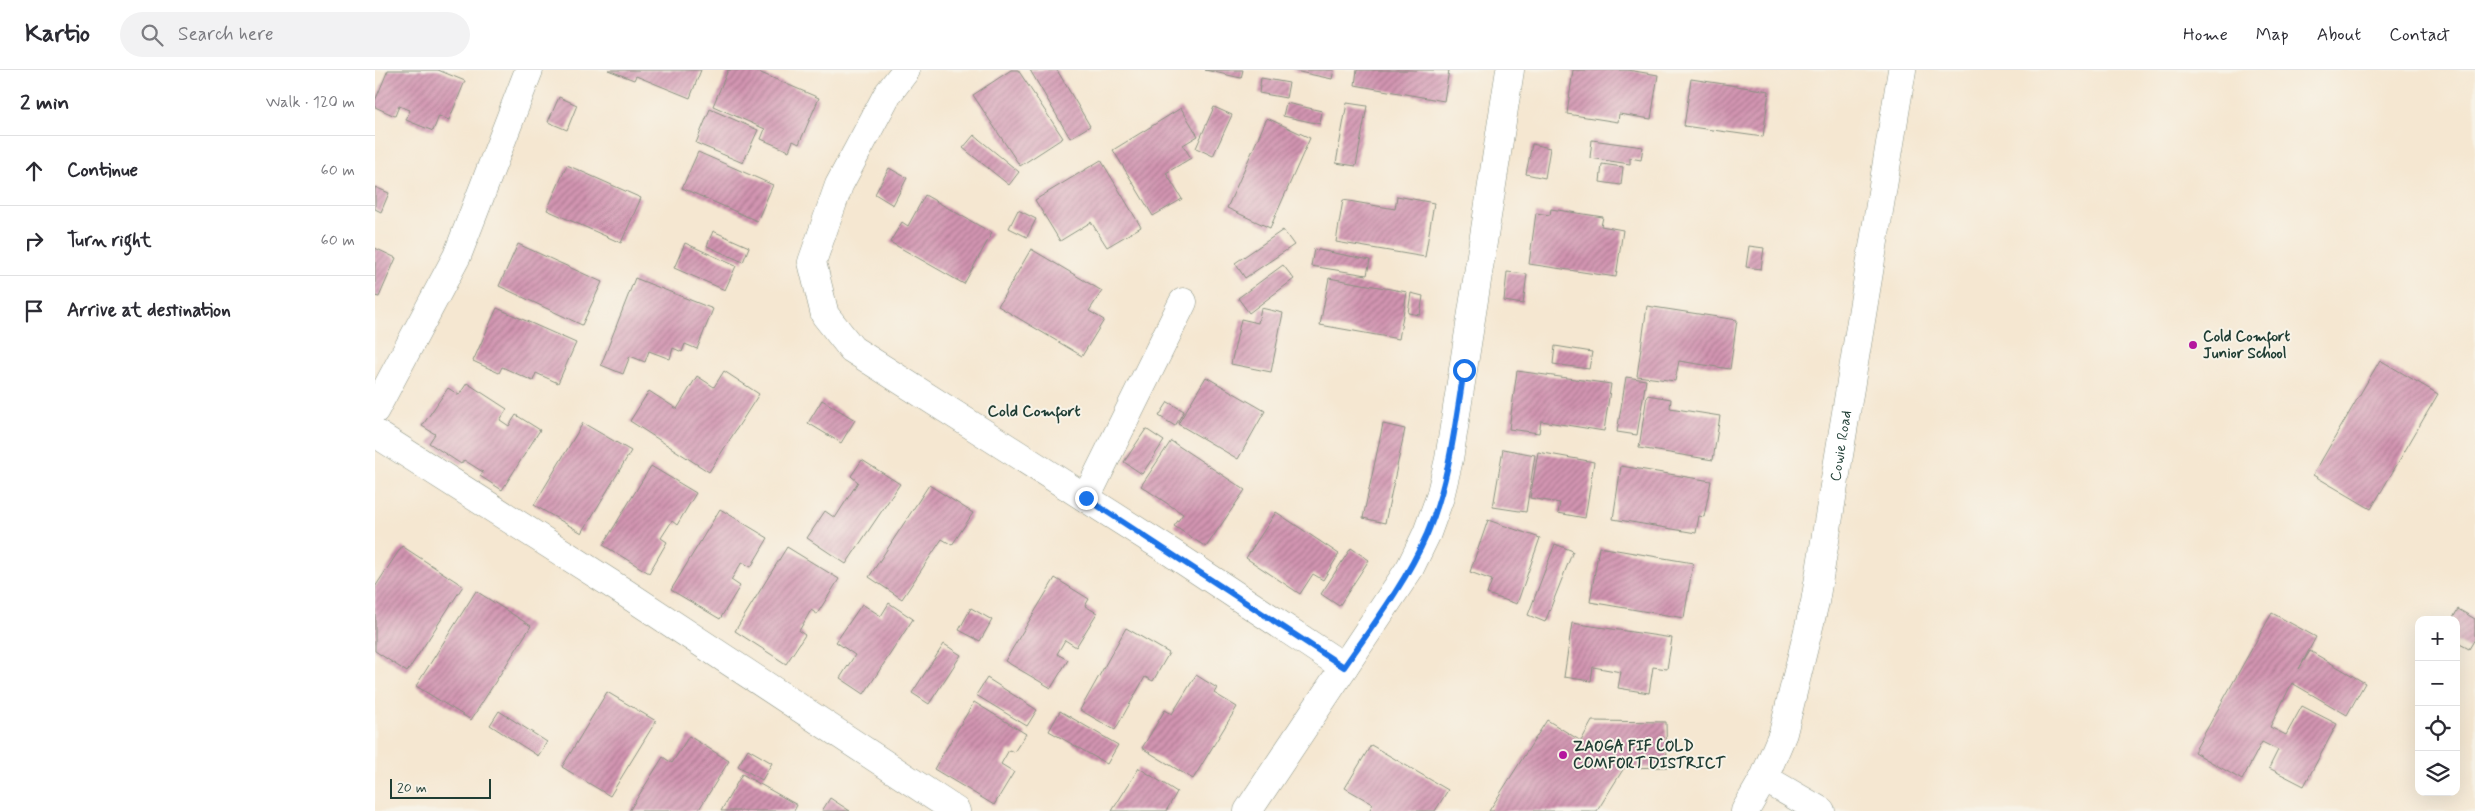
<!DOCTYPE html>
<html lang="en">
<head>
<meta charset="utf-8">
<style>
  :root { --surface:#fff; --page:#f2f2f3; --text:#2b2b33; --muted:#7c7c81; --line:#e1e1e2 }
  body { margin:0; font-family:Mynerve,sans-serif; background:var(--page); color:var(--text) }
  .controls { position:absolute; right:15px; bottom:15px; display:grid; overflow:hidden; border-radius:10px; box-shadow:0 5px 20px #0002 }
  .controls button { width:45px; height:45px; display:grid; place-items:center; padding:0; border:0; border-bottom:1px solid var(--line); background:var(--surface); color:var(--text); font:25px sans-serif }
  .scale { position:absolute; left:15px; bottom:12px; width:101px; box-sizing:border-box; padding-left:5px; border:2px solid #1f3d34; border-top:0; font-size:14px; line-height:18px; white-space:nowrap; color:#1f3d34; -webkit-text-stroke:4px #f7f3e8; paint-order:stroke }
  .stop { position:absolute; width:15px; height:15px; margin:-11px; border:4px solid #1a73e8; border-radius:50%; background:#fff }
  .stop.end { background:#1a73e8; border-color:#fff; box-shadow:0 1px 5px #0008 }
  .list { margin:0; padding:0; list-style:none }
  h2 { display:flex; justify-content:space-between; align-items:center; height:65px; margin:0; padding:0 20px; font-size:21px }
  h2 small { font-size:16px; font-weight:400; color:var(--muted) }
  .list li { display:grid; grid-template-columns:32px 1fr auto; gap:15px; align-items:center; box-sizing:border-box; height:70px; padding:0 20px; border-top:1px solid var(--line) }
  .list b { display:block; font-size:19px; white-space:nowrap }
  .list em { font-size:16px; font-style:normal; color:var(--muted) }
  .icon { flex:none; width:28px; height:28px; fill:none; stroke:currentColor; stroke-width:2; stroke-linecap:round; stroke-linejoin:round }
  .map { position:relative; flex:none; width:2100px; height:741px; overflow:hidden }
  header { display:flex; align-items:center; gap:30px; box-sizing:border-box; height:70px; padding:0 25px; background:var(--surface); border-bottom:1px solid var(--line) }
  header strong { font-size:24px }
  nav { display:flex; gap:28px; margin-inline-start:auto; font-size:18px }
  .search { width:350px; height:45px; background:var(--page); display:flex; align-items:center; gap:12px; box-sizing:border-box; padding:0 18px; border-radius:28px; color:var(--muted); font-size:19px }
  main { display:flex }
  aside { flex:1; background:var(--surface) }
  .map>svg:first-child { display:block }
  .building { fill:url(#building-hatch) }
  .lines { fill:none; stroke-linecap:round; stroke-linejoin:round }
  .street-casing { stroke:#8a9282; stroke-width:29 }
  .street { stroke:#fff; stroke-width:28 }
  .route { stroke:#1a73e8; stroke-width:6 }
  .poi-dot { fill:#b5179e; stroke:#f7f3e8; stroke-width:2 }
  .labels { text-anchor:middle; stroke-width:4; stroke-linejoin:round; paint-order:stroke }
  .poi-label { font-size:15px; font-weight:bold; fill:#1f3d34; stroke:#f7f3e8; text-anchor:start }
  .street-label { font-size:15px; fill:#1f3d34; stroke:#f7f3e8 }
  .neighbourhood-label { font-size:16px; font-weight:bold; fill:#1f3d34; stroke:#f7f3e8 }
</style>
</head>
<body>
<header>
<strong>Kartio</strong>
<div class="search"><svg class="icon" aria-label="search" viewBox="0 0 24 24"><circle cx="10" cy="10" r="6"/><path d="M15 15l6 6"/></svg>Search here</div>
<nav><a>Home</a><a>Map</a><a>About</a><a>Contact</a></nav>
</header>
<main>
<aside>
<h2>2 min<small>Walk · 120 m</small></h2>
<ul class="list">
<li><svg class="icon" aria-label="ahead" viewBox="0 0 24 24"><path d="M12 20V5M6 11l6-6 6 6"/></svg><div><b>Continue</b></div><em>60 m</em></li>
<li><svg class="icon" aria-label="right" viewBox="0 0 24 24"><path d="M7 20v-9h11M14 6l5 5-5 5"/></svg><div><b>Turn right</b></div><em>60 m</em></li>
<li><svg class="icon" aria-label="arrive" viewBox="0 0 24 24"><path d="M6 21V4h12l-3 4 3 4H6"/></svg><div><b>Arrive at destination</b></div></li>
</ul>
</aside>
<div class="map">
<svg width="2100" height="741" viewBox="0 0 2100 741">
  <defs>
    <pattern id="building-hatch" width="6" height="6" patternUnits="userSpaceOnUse" patternTransform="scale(1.25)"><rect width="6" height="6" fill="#d294b1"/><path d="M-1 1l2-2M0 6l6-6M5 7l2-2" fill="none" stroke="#aa7a91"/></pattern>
  </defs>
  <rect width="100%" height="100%" fill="#f7f3e8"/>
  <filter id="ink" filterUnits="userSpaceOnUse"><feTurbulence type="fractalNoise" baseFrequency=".02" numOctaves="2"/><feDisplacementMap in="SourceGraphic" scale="10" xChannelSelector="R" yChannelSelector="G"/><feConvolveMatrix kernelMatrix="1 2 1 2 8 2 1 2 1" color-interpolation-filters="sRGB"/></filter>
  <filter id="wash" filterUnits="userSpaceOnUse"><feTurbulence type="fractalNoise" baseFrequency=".0096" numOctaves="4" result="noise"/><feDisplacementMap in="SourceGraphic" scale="20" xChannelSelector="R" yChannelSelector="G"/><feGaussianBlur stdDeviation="1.12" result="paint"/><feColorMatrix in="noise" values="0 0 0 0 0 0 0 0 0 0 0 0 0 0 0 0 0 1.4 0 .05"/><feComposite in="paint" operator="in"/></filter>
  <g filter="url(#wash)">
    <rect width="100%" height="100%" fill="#f5e7d1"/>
    <g id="blocks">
      <g class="building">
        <polygon points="13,0 63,0 90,11 74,50 64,46 58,61 31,50 35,40 24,36 20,46 0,37 0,31"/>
        <polygon points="233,0 326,0 315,28 261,6 259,10"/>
        <polygon points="353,0 379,0 444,28 424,74 418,71 414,81 386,69 390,59 338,36"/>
        <polygon points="636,0 643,0 688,68 645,96 598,25"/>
        <polygon points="655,0 682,0 715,56 695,68"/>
        <polygon points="830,0 868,0 866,8"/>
        <polygon points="915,0 959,0 957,9"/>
        <polygon points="982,0 1074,0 1069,31 980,15"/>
        <polygon points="1198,0 1253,0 1283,5 1276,49 1244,44 1243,52 1192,44"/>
        <polygon points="886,8 914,13 911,28 884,23"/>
        <polygon points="1316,9 1394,21 1388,67 1309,56"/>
        <polygon points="184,27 202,35 192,60 173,52"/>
        <polygon points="911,33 947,41 945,54 908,46"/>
        <polygon points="972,33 992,36 981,96 961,93"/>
        <polygon points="839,37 857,45 838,86 821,78"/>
        <polygon points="806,38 823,66 808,75 816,88 791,103 807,129 778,146 738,80"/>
        <polygon points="335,39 383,60 368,93 321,73"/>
        <polygon points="892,48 935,68 895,158 852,138"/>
        <polygon points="599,65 644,102 634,115 588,78"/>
        <polygon points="1217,70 1268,77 1266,90 1255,88 1255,94 1215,88"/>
        <polygon points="1157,74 1175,78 1170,108 1151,104"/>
        <polygon points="323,82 398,115 382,151 307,118"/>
        <polygon points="726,90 766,157 732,177 716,152 685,171 660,130"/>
        <polygon points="1227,94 1248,97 1246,115 1225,112"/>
        <polygon points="192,95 266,128 246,173 172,140"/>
        <polygon points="514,98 532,108 518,135 500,124"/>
        <polygon points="0,117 14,123 6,142 0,139"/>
        <polygon points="550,125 617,163 589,214 515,172 527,152 533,156"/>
        <polygon points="1022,126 1059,133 1050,187 961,172 968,130 1020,139"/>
        <polygon points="1176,139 1228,147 1226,156 1248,160 1241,207 1154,194 1161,143 1175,145"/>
        <polygon points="643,140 661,149 652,167 634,158"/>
        <polygon points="908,160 919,175 870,208 860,193"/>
        <polygon points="338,161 374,177 368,192 332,176"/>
        <polygon points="310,173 361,196 350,220 299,198"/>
        <polygon points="143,174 227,212 207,255 124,216"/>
        <polygon points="1374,176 1389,178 1386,199 1371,197"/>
        <polygon points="0,178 21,188 4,227 0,226"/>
        <polygon points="656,179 727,221 714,241 729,250 707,286 623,236"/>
        <polygon points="939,179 995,190 992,205 936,196"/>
        <polygon points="908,195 919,209 874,243 863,228"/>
        <polygon points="1132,202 1152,204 1148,234 1129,231"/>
        <polygon points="260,208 338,239 322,279 310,274 307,282 298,278 295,289 274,281 270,292 255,286 248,304 226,295"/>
        <polygon points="954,208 1032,222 1024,269 945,255"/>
        <polygon points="1036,223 1048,226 1045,245 1033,243"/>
        <polygon points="1272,236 1362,250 1355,299 1304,291 1300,311 1262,306"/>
        <polygon points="122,238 201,273 183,313 161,303 158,311 127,297 124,303 98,291"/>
        <polygon points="886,238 908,243 896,302 856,294 866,249 883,253"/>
        <polygon points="1180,276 1217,282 1214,299 1178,294"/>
        <polygon points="2005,290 2063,324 1996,439 1938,405"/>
        <polygon points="349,301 384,324 334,402 255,351 274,321 302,339 322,306 339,317"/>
        <polygon points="1142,301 1236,314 1229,361 1166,351 1164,363 1134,359"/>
        <polygon points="831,307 890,341 863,389 803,354"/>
        <polygon points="1251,307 1271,310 1262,365 1242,362"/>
        <polygon points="92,313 132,339 125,350 134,356 141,345 165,360 127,420 105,406 108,402 89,390 86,394 54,373 60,364 47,356 73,318 84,325"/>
        <polygon points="1272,325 1296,329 1295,338 1345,346 1338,390 1264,378"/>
        <polygon points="447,330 480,350 466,373 433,353"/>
        <polygon points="793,332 809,341 800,356 784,346"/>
        <polygon points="208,353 256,381 207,463 159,435"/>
        <polygon points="1008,354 1030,359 1010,453 988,448"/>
        <polygon points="771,359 789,371 767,404 749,392"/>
        <polygon points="796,371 870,420 831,477 799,456 808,444 766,416"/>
        <polygon points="1128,379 1160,385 1151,442 1118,437"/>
        <polygon points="1163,382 1219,392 1210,448 1183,443 1185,433 1155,428"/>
        <polygon points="487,390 525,414 471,494 432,468 450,441 460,448 483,412 476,406"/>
        <polygon points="276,396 321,423 302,455 297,451 286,468 292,472 274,503 228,475"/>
        <polygon points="1246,396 1336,411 1329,447 1324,446 1321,463 1238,449"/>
        <polygon points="554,415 598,443 577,475 567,469 527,529 494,507"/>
        <polygon points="345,439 393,468 376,497 367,492 356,510 365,516 345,549 296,520"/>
        <polygon points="901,442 964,484 948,510 938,504 925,524 871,488"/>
        <polygon points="1113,450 1165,468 1142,534 1112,524 1117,510 1095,502"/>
        <polygon points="1180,474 1198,481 1170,552 1153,545"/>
        <polygon points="27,476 88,516 32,602 0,581 0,517"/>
        <polygon points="412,477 464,509 442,544 436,540 424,561 430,565 411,594 360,561"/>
        <polygon points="1224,477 1318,493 1309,548 1215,532"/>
        <polygon points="976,478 994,490 964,536 946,524"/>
        <polygon points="680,508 714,529 710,536 722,543 701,577 690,570 682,584 693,590 676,618 630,591"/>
        <polygon points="101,521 156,556 96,650 41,616"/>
        <polygon points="514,533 538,549 489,624 465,608 480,585 461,572 487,534 506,546"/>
        <polygon points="596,538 617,550 605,571 584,560"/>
        <polygon points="2083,539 2100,549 2100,569 2094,579 2081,572 2081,550 2077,550"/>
        <polygon points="1897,543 1941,567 1924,599 1935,581 1990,613 1972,645 1917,613 1895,657 1911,665 1927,636 1962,654 1929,716 1894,698 1903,680 1887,672 1867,710 1819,682"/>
        <polygon points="1197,553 1297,568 1292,599 1278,597 1274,623 1243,618 1246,602 1218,597 1216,611 1189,607"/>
        <polygon points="751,558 794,583 778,611 770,607 740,660 705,640"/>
        <polygon points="569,574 586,585 554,634 537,623"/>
        <polygon points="821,605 842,618 839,623 862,637 818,709 767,678 790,640 797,644"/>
        <polygon points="612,608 662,640 652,656 601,625"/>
        <polygon points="232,622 281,651 235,726 187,697"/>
        <polygon points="599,632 651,664 639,682 634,680 626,694 639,702 619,735 559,699"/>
        <polygon points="124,641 172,672 163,686 115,655"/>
        <polygon points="685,641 743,675 732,694 674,661"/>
        <polygon points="1172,650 1206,671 1217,651 1291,652 1292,697 1249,698 1222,741 1114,741"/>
        <polygon points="314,666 354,691 323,741 254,741 288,687 297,693"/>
        <polygon points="996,675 1073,720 1060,741 994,741 998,734 970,718"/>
        <polygon points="373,679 397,693 387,710 363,696"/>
        <polygon points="764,698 802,722 791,741 737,741"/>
        <polygon points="367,704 422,735 419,741 346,741"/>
        <polygon points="455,728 475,741 447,741"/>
      </g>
    </g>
  </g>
  <g filter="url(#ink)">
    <use href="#blocks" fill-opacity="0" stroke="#8a9282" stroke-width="1"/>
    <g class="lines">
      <defs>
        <g id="street">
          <polyline points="531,0 512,25 464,115 437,192 450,245 477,279 797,483 969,597"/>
          <polyline points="0,340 82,186 154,0"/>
          <polyline points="0,363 249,522 581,741"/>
          <polyline points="711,428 808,232"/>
          <polyline points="1389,708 1446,741"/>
          <polyline points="873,741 1035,498 1052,463 1065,427 1074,389 1135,0"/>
          <path id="s1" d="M 1370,741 L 1389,708 L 1408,663 L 1440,532 L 1527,0"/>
        </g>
      </defs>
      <use href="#street" class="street-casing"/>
      <use href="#street" class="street"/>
    </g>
  </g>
  <g class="lines" filter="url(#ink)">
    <path class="route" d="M 711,428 L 969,597 C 999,554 1031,512 1052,464 C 1074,413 1080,355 1089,300"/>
  </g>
  <g class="poi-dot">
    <circle cx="1818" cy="275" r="5"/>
    <circle cx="1188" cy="685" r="5"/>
  </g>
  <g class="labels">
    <g class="poi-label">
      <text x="1828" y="271">Cold Comfort<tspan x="1828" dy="17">Junior School</tspan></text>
      <text x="1198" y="681">ZAOGA FIF COLD<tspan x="1198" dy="17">COMFORT DISTRICT</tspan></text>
    </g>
    <g class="street-label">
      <text dy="5" stroke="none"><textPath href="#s1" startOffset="380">Cowie Road</textPath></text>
    </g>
    <g class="neighbourhood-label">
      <text x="659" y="346">Cold Comfort</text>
    </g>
  </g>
</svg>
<div class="controls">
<button>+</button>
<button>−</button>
<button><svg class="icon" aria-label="locate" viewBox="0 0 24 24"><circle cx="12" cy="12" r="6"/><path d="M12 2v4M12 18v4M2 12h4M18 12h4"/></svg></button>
<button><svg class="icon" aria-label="layers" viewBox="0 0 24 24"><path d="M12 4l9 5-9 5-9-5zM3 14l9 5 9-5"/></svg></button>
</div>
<div class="scale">20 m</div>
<div class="stop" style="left:1089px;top:300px"></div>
<div class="stop end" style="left:711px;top:428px"></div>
</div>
</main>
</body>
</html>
